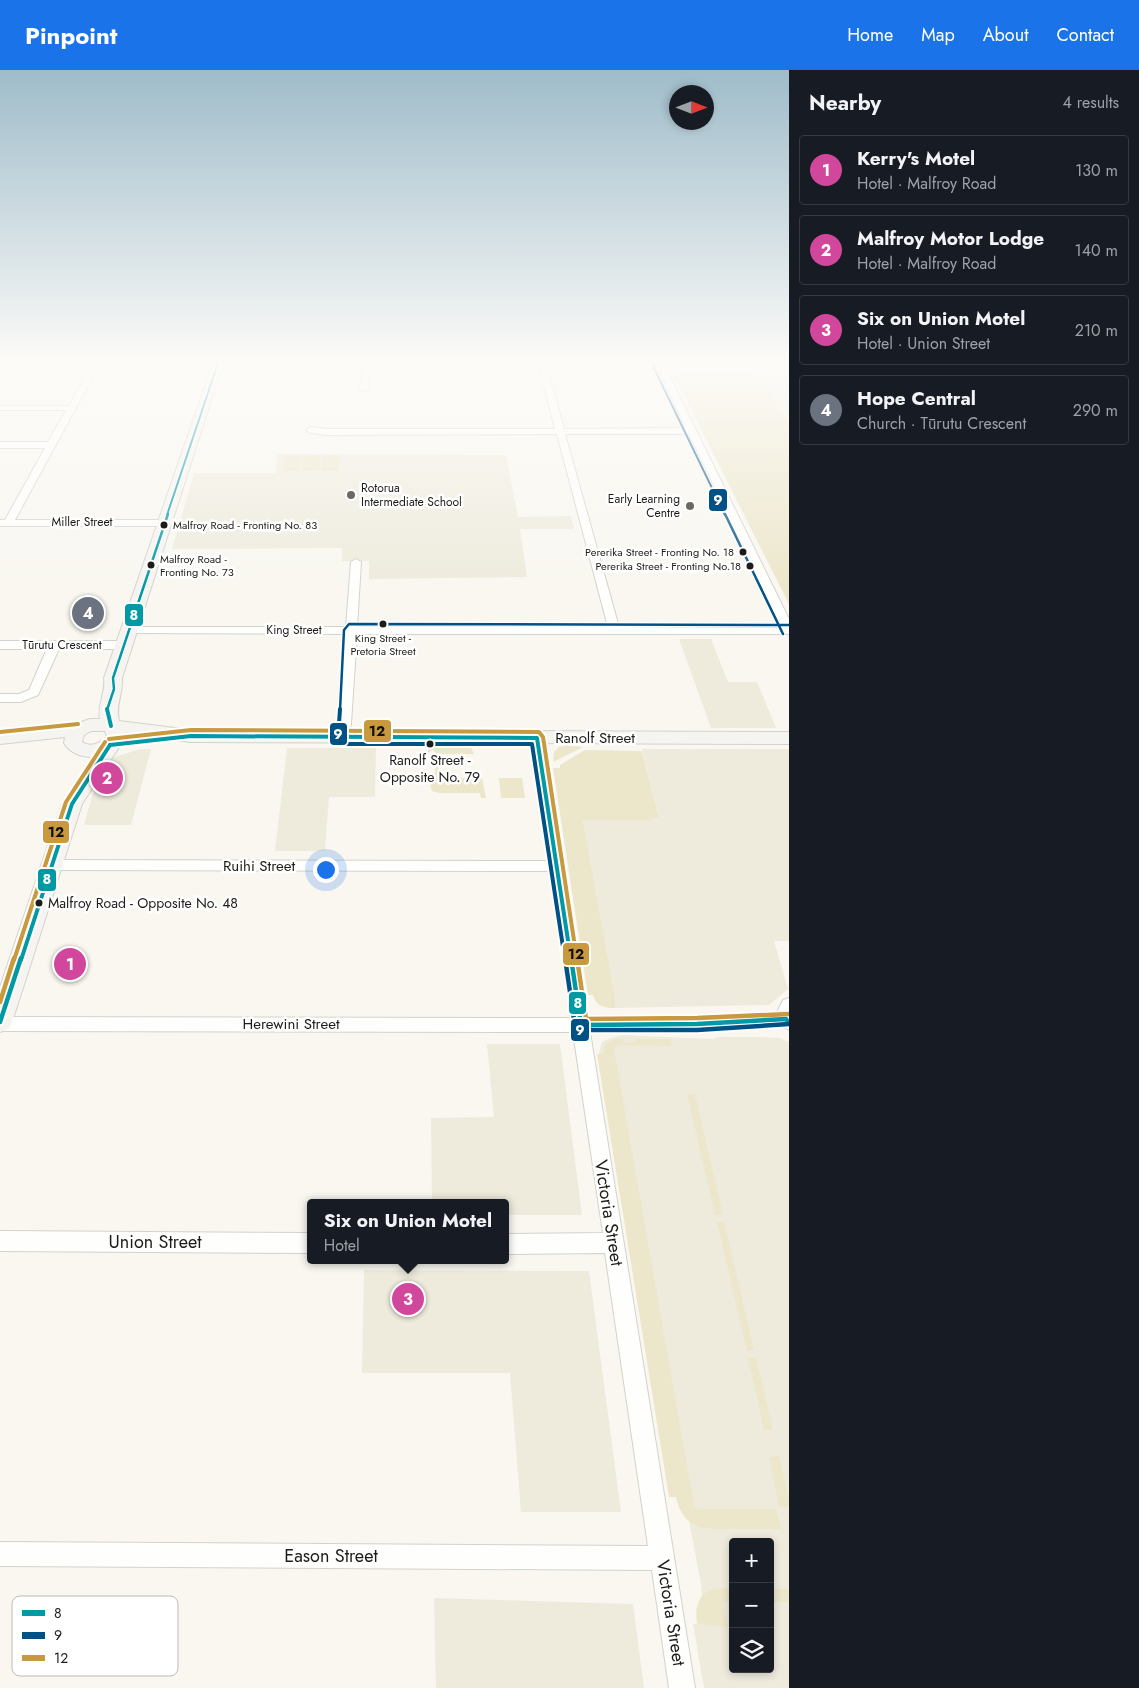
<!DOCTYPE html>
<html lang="en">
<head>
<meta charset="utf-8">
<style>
  :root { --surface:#171b24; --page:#242831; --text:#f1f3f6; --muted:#9ea1a6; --line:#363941; --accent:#1a73e8 }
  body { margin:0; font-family:Jost,sans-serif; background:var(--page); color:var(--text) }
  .controls { position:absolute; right:15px; bottom:15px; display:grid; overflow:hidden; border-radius:5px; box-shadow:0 2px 8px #0003 }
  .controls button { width:45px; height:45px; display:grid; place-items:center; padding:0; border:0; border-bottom:1px solid var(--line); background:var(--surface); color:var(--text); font:25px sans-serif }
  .compass { position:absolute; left:669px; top:15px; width:45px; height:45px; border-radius:50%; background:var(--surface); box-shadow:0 2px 8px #0003; rotate:90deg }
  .you { position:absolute; left:325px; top:799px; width:18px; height:18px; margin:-12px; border:4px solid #fff; border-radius:50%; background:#1a73e8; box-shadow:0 0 0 8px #1a73e833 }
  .badge { display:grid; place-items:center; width:32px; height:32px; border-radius:50%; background:var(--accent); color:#fff; font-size:16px; font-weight:700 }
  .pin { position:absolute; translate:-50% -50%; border:2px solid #fff; box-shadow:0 1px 5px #0006 }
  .popup { position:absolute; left:307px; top:1129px; width:202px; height:65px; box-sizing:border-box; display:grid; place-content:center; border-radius:5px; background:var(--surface); filter:drop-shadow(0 1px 4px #0005); font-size:16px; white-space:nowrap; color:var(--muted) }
  .popup b { font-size:19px; color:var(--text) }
  .popup::after { content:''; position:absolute; left:50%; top:100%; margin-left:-10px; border:10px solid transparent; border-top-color:var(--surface) }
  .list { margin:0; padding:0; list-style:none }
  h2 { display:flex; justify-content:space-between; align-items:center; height:65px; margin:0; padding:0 20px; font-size:21px }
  h2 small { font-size:16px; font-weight:400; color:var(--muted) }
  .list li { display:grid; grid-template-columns:32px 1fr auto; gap:15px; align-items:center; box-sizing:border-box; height:70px; margin:0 10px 10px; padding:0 10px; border:1px solid var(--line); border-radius:5px }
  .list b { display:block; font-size:19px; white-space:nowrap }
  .list p { margin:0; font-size:16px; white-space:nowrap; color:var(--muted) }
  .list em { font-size:16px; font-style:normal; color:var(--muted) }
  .icon { flex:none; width:28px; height:28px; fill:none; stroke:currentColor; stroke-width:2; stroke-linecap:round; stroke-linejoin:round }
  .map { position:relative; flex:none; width:789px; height:1618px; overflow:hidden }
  header { display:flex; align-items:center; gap:30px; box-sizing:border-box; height:70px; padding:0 25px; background:var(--accent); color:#fff }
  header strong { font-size:24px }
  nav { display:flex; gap:28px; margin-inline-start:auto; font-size:18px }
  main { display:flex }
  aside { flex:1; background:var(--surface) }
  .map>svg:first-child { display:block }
  .built { fill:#eeebdd; fill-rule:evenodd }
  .green { fill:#ece6cb }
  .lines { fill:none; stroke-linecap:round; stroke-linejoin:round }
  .street-casing { stroke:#d3d2cc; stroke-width:2 }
  .secondary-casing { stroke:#d3d2cc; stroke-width:2 }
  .street { fill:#fefefd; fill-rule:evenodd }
  .secondary { fill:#f6f4f0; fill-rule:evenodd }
  .bus-1-far3-casing { stroke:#fff; stroke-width:4 }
  .bus-1-far2-casing { stroke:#fff; stroke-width:5 }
  .bus-1-far1-casing { stroke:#fff; stroke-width:8 }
  .bus-1-casing { stroke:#fff; stroke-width:8 }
  .bus-2-far3-casing { stroke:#fff; stroke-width:4 }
  .bus-2-far2-casing { stroke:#fff; stroke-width:5 }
  .bus-2-far1-casing { stroke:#fff; stroke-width:8 }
  .bus-2-casing { stroke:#fff; stroke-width:8 }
  .bus-3-far1-casing { stroke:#fff; stroke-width:8 }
  .bus-3-casing { stroke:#fff; stroke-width:8 }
  .bus-1-far3 { stroke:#0099a4; stroke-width:2 }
  .bus-1-far2 { stroke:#0099a4; stroke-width:2.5 }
  .bus-1-far1 { stroke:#0099a4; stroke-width:4 }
  .bus-1 { stroke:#0099a4; stroke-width:4.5 }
  .bus-2-far3 { stroke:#005186; stroke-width:2 }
  .bus-2-far2 { stroke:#005186; stroke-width:2.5 }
  .bus-2-far1 { stroke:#005186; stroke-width:4 }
  .bus-2 { stroke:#005186; stroke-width:4.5 }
  .bus-3-far1 { stroke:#c9993e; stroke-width:4 }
  .bus-3 { stroke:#c9993e; stroke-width:4.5 }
  .poi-dot { fill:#6a6964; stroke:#fff; stroke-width:2 }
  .bus-dot { fill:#1d1c18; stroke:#fff; stroke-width:2 }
  .labels { text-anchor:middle; stroke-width:5; stroke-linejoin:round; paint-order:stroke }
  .far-bus-label { font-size:11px; fill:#1d1c18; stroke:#fff; text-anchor:start }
  .far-poi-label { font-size:12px; fill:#1d1c18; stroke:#fff; text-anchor:start }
  .far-street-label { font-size:12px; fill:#1d1c18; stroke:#fff }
  .bus-label { font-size:14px; fill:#1d1c18; stroke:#fff }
  .street-label { font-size:15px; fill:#1d1c18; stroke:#fff }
  .near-street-label { font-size:18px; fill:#1d1c18; stroke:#fff }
  .key { fill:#fff; stroke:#bbbbba; stroke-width:1 }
  .key-label { font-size:14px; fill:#1d1c18 }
  .line-badge { stroke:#fff; stroke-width:2 }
  .badge-label { font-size:14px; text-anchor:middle; font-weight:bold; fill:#fff }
  .pale-badge-label { font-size:14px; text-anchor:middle; font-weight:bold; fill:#111 }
</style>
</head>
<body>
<header>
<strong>Pinpoint</strong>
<nav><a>Home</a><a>Map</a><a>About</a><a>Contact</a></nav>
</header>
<main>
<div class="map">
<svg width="789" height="1618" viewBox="0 0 789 1618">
  <rect width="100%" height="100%" fill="#f9f7f0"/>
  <g class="built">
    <polygon points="715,293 789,293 789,352 752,294"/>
    <polygon points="278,384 506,385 518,447 571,446 574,459 520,459 527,507 369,509 369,491 342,491 342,478 172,479 194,403 275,403"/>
    <polygon points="679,569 711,569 728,612 757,612 776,658 711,658"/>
    <polygon points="287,678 376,678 375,727 329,727 325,781 275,781"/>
    <polygon points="140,679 151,679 131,755 84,755 99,701 109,689"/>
    <polygon points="642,679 789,679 789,871 774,871 788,919 769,935 615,938 615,927 583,750 650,750 650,748 659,748"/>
    <path d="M 622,965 L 713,969 L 717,967 L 760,967 L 779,968 L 789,972 L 789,1618 L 704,1618 L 693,1554 L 697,1554 L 696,1540 L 702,1525 L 701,1514 L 689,1451 L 679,1438 L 676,1427 L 672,1427 L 599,983 L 602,972 L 610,968 ZM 733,1472 L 770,1472 L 770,1599 L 733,1599 Z"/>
    <polygon points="487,974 560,974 582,1145 506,1145 506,1133 432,1133 431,1048 494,1047"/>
    <polygon points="364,1200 589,1201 621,1442 521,1442 510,1303 362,1303"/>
    <polygon points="434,1528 633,1534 644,1618 436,1618"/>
  </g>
  <g class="green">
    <polygon points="671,300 755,300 789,352 789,534"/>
    <polygon points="285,385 302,385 300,401 283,401"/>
    <polygon points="304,385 321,385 319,401 302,401"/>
    <polygon points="323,385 340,385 338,401 321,401"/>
    <polygon points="566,675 583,677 553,692 554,682 559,677"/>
    <polygon points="428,678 471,678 474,684 438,684 439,708 482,708 486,728 481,728 480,723 439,723 432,721 430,715 436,710 434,708 436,706 433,704 436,702 434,700 436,698 433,696 436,694 433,692 436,690 433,688 436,686 433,684 435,682 433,680 428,683"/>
    <path d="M 585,680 L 642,681 L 659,748 L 650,748 L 651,750 L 583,750 L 615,927 L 615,938 C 604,938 596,936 593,925 L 588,925 L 553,698 L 560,698 L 560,695 Z"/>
    <polygon points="499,708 522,708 525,728 501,728"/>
    <path d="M 614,969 L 623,969 L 624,973 L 636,972 L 635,969 L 670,969 L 672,976 L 618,975 L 614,979 L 694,1435 L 698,1439 L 776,1439 L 781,1459 C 765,1459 749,1459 734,1459 C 705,1459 684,1461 676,1427 L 669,1427 L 597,984 L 603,984 L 605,975 Z"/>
    <polygon points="687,1024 695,1024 723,1145 715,1145"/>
    <polygon points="717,1152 724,1152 754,1280 747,1281"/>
    <polygon points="748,1288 756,1288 773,1360 764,1360"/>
    <polygon points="779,1386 789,1429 789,1437 779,1437 769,1387"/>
    <path d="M 733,1518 L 733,1532 L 723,1532 L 728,1557 L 697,1554 C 695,1524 704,1518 733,1518 Z"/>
    <rect x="770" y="1519" width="19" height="13"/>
  </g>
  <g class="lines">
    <defs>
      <g id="street">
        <path d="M 93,293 L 101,293 L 100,295 L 362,295 L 362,293 L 370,293 L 370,295 L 539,295 L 538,293 L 546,293 L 547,296 L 656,296 L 655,293 L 663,293 L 789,549 L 789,564 L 357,564 L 350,668 L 349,671 L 339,671 L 338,668 L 345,564 L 129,563 L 123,560 L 129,557 L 346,557 L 351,492 L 356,489 L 361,492 L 357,557 L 608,557 L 557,364 L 327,365 L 310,363 L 306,360 L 310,357 L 327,359 L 555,359 L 540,300 L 369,300 L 368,319 L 364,321 L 360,319 L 362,300 L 97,299 L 15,450 L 165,450 L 170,453 L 165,456 L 0,456 L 0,450 L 5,450 L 45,378 L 0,378 L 0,372 L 48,372 L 66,340 L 0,340 L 0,336 L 69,336 L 90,299 L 0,299 L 0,295 L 92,295 ZM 548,300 L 659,300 L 686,358 L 564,359 ZM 565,364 L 689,364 L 782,558 L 619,557 Z"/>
        <polygon points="0,571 124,571 130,575 124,579 59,579 38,625 21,632 0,632 0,624 19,624 29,620 47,579 0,579"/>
        <polygon points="537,664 543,668 588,948 697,947 777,942 783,930 789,928 789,960 782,956 697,961 590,962 695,1618 669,1618 652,1500 0,1496 0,1472 648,1476 605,1183 506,1184 506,1164 603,1163 573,962 0,961 0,947 571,948 550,801 52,800 47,799 45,795 47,791 52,790 548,791 531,668"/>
        <polygon points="0,1161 310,1163 310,1183 0,1181"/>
      </g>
      <path id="secondary" d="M 213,293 L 223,293 L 122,608 C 123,624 115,636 119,651 L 191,660 L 789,662 L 789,674 L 191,672 L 125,663 L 125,668 L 82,734 L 12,952 L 9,959 L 0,962 L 0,917 L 62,734 L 93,687 C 81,687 70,683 64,673 L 65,667 L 0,674 L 0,662 L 73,655 L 90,649 L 100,649 C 97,635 106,623 104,608 ZM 91,661 L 105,661 L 107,667 C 100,673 91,678 82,672 L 84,665 Z"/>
    </defs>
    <use href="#street" class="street-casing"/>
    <use href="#secondary" class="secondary-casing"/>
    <use href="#street" class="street"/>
    <use href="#secondary" class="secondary"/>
    <defs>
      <polyline id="bus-1-far3" points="167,445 218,293"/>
      <polyline id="bus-1-far2" points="107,640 114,619 113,608 168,444"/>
      <g id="bus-1-far1">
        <polyline points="107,639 111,656"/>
        <polyline points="110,675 191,666 537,668 571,890"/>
        <polyline points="21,890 72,734 110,675"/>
      </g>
      <g id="bus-1">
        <polyline points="571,888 581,955 697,954 786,949 789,953"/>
        <polyline points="0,952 21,888"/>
      </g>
      <polyline id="bus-2-far3" points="653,296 725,445"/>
      <g id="bus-2-far2">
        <polyline points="725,444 783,564"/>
        <polyline points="340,640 344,560 349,554 789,555"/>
      </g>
      <polyline id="bus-2-far1" points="340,639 338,668 340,673 344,674 532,674 565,890"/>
      <polyline id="bus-2" points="565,888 575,956 578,960 697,960 789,954"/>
      <g id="bus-3-far1">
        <polyline points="0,662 78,654"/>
        <polyline points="109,669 191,660 539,662 543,667 577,890"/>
        <polyline points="14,890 66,732 105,672"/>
      </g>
      <g id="bus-3">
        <polyline points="577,888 586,949 697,948 789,944"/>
        <polyline points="0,932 14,888"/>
      </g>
    </defs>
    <use href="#bus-1-far3" class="bus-1-far3-casing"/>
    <use href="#bus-1-far2" class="bus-1-far2-casing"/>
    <use href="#bus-1-far1" class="bus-1-far1-casing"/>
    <use href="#bus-1" class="bus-1-casing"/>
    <use href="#bus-2-far3" class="bus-2-far3-casing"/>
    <use href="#bus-2-far2" class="bus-2-far2-casing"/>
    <use href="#bus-2-far1" class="bus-2-far1-casing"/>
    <use href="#bus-2" class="bus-2-casing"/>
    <use href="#bus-3-far1" class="bus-3-far1-casing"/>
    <use href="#bus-3" class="bus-3-casing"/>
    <use href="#bus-1-far3" class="bus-1-far3"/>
    <use href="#bus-1-far2" class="bus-1-far2"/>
    <use href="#bus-1-far1" class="bus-1-far1"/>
    <use href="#bus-1" class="bus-1"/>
    <use href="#bus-2-far3" class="bus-2-far3"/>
    <use href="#bus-2-far2" class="bus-2-far2"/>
    <use href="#bus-2-far1" class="bus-2-far1"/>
    <use href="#bus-2" class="bus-2"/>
    <use href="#bus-3-far1" class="bus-3-far1"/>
    <use href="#bus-3" class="bus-3"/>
  </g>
  <linearGradient id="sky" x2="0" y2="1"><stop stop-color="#9fbcca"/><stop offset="0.56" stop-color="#fcfbf8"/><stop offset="1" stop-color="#fcfbf8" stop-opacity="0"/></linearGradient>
  <rect width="789" height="519" fill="url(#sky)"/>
  <g class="poi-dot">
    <circle cx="351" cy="425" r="5"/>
    <circle cx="690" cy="436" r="5"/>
  </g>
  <g class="bus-dot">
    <circle cx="164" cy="455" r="4.5"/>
    <circle cx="743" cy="482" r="4.5"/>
    <circle cx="151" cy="495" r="4.5"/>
    <circle cx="750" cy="496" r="4.5"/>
    <circle cx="383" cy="554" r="4.5"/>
    <circle cx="430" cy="674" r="4.5"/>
    <circle cx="39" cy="833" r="4.5"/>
  </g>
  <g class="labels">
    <g class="far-bus-label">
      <text x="173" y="459">Malfroy Road - Fronting No. 83</text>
      <text x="734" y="486" text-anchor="end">Pererika Street - Fronting No. 18</text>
      <text x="160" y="493">Malfroy Road -<tspan x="160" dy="13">Fronting No. 73</tspan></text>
      <text x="741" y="500" text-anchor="end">Pererika Street - Fronting No.18</text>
      <text x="383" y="572" text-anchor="middle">King Street -<tspan x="383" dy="13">Pretoria Street</tspan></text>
    </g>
    <g class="far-poi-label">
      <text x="361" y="422">Rotorua<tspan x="361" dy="14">Intermediate School</tspan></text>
      <text x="680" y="433" text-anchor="end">Early Learning<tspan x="680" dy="14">Centre</tspan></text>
    </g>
    <g class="far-street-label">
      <text x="82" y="456">Miller Street</text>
      <text x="294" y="564">King Street</text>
      <text x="62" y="579">Tūrutu Crescent</text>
    </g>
    <g class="bus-label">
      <text x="430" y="695">Ranolf Street -<tspan x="430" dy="17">Opposite No. 79</tspan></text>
      <text x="48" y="838" text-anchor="start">Malfroy Road - Opposite No. 48</text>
    </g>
    <g class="street-label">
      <text x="595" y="673">Ranolf Street</text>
      <text x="259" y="801">Ruihi Street</text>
      <text x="291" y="959">Herewini Street</text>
    </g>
    <g class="near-street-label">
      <text transform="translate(609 1143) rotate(81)" y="6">Victoria Street</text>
      <text x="155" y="1178">Union Street</text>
      <text x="331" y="1492">Eason Street</text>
      <text transform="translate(671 1543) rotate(81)" y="6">Victoria Street</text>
    </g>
  </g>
  <rect x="12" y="1526" width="166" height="80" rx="8" class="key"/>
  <rect x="22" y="1540" width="23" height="6" fill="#0099a4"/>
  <rect x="22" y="1562" width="23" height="7" fill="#005186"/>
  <rect x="22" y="1585" width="23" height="6" fill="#c9993e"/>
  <g class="key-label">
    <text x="54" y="1548">8</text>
    <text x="54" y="1570">9</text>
    <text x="54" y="1593">12</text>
  </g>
  <g class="line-badge">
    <rect x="708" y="418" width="20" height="24" rx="5" fill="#005186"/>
    <rect x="124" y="533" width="20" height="24" rx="5" fill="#0099a4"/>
    <rect x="363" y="649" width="29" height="24" rx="5" fill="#c9993e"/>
    <rect x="329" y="652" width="19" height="24" rx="5" fill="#005186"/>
    <rect x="42" y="750" width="28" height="24" rx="5" fill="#c9993e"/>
    <rect x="37" y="798" width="20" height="24" rx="5" fill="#0099a4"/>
    <rect x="562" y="872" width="28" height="24" rx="5" fill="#c9993e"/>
    <rect x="568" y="921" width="19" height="24" rx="5" fill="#0099a4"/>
    <rect x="570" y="948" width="20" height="24" rx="5" fill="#005186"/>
  </g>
  <g class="badge-label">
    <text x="718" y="435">9</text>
    <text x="134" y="550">8</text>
    <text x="338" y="669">9</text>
    <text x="47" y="814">8</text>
    <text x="578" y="938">8</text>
    <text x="580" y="965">9</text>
  </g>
  <g class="pale-badge-label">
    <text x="377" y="666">12</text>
    <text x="56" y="767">12</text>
    <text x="576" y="889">12</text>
  </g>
</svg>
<div class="controls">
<button>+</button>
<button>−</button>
<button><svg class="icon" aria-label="layers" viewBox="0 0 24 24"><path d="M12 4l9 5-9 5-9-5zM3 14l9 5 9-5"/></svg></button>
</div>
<svg class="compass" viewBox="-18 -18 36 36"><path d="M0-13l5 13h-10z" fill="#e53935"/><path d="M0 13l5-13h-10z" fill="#9ea1a6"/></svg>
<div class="you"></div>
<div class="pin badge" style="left:70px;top:894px;background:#d1479c">1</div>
<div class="pin badge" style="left:107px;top:708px;background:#d1479c">2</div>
<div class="pin badge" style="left:408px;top:1229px;background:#d1479c">3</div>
<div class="popup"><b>Six on Union Motel</b>Hotel</div>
<div class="pin badge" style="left:88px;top:543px;background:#6b7280">4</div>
</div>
<aside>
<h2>Nearby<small>4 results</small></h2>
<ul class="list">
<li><span class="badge" style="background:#d1479c">1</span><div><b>Kerry's Motel</b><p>Hotel · Malfroy Road</p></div><em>130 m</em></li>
<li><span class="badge" style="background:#d1479c">2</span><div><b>Malfroy Motor Lodge</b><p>Hotel · Malfroy Road</p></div><em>140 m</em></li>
<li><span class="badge" style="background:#d1479c">3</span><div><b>Six on Union Motel</b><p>Hotel · Union Street</p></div><em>210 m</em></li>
<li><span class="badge" style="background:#6b7280">4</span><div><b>Hope Central</b><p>Church · Tūrutu Crescent</p></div><em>290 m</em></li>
</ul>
</aside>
</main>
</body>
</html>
